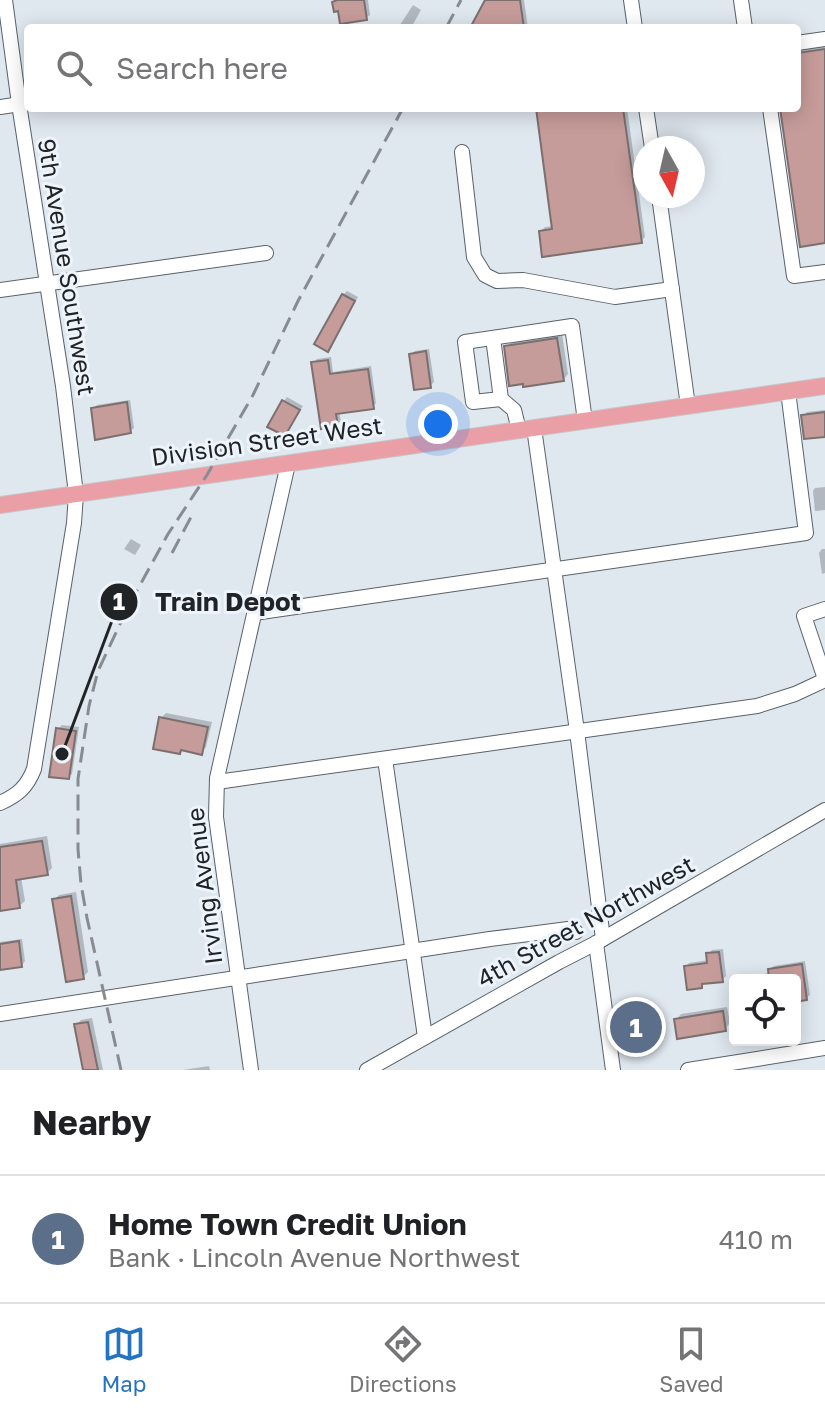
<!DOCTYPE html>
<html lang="en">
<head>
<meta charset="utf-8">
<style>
  :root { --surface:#fff; --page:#f2f2f2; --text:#202124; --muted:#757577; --line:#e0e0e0; --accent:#2473c2 }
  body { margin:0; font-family:"Golos Text",sans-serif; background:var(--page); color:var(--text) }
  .controls { position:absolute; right:24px; bottom:24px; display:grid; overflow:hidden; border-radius:8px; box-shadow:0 4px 20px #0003 }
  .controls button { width:72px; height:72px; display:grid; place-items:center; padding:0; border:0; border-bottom:2px solid var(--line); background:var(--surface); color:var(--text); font:40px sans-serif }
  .compass { position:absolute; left:633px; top:136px; width:72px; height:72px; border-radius:50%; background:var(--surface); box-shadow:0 4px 20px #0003; rotate:172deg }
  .you { position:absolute; left:438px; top:424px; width:28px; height:28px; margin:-20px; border:6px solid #fff; border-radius:50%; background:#1a73e8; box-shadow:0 0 0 12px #1a73e833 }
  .badge { display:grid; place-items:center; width:52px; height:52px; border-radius:50%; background:var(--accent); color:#fff; font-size:26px; font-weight:700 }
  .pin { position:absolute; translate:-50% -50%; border:4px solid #fff; box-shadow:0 2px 8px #0006 }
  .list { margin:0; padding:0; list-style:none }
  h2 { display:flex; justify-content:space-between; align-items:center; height:104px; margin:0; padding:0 32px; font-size:34px }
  h2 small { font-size:26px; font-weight:400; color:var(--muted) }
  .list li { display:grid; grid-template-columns:52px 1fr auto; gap:24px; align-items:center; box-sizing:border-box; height:128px; padding:0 32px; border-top:2px solid var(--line) }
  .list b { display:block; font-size:30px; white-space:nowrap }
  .list p { margin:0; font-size:26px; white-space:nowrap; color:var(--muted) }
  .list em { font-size:26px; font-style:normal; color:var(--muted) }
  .icon { flex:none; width:44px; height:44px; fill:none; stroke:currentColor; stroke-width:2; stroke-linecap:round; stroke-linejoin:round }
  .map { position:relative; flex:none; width:825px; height:1070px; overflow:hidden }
  .search { position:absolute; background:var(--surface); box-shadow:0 4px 20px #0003; left:24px; right:24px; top:24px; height:88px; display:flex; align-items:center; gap:20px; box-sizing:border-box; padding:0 28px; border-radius:8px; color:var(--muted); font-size:30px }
  .sheet { height:232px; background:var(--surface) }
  nav { display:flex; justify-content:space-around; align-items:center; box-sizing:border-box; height:112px; border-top:2px solid var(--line); background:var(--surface); font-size:22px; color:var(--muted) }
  nav a { display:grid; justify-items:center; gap:4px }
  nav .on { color:var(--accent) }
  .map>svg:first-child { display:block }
  .shadow { fill:#0003 }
  .building { fill:#c69c9a; stroke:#7b706f; stroke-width:2 }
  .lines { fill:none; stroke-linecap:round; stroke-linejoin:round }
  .minor-casing { stroke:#5a6168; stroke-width:16 }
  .major-casing { stroke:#c5c6c7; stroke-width:18 }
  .minor { stroke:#fff; stroke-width:14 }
  .major { stroke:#ea9fa6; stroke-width:16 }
  .rail { stroke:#868c91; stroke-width:3; stroke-dasharray:16 8; stroke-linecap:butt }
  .labels { text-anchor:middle; stroke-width:6; stroke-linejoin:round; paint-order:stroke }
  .street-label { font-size:24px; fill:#212427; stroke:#edf4fc }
  .leader { fill:none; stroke:#212427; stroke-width:3 }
  .callout-dot { fill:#212427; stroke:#edf4fc; stroke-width:3 }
  .mark-label { font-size:24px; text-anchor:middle; font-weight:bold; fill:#fff }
  .callout-label { font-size:26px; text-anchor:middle; font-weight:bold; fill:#212427; stroke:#edf4fc; stroke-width:6; stroke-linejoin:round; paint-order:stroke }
</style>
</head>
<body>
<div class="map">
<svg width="825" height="1070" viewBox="0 0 825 1070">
  <rect width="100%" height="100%" fill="#dfe7ef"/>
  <g class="shadow">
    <polygon points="337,0 368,0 370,15 366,18 340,9 334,2"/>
    <polygon points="487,0 524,0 528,28 472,28"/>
    <polygon points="413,5 421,10 411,28 398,28"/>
    <polygon points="825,46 825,241 782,108 797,108 797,50"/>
    <polygon points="538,108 627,108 645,237 641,241 541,231 545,227 554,226"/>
    <polygon points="347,291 358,297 331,346 343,295"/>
    <polygon points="562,334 568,374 563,380 506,347 512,342"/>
    <polygon points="429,349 434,382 430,386 411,354 415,351"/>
    <polygon points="331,357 333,372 371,366 376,403 373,407 339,412 341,421 337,424 313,363 317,359"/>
    <polygon points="287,397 303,406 285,434 284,401"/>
    <polygon points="130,400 134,428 130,431 93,409 97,405"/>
    <polygon points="825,410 825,435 803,416 807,412"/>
    <polygon points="825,487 825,510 815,511 813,491 815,488"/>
    <polygon points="131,539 141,545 135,555 124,549"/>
    <polygon points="822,549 825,549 825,573 822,574 819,553"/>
    <polygon points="166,713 212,722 206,747 201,752 183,749 180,752 161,718"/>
    <polygon points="62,725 79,727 72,774 68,777 58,729"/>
    <polygon points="47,836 52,868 47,873 21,877 25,901 19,906 0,909 0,844"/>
    <polygon points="76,892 88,972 83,977 54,900 59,895"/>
    <polygon points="22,939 25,961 22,965 0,968 0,942"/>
    <polygon points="723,949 726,976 722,980 706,982 701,986 686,967 689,963 709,960 708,954 712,950"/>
    <polygon points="805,961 810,995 806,998 795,1000 795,980 750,980 754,976 770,973 770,969 774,966"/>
    <polygon points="635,1006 637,1017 655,1014 657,1027 652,1032 624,1036 620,1013 626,1007"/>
    <polygon points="727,1007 730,1023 725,1029 676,1020 681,1014"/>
    <polygon points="92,1018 103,1070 85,1070 76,1025 81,1020"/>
    <polygon points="209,1066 210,1070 183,1070"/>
  </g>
  <g class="building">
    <polygon points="337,0 364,0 367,20 340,24 338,11 334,12 332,2"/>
    <polygon points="485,0 520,0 524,28 470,28"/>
    <polygon points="825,49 825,243 800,247 780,108 797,108 797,53"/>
    <polygon points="536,108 623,108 642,243 542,257 539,231 552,229"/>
    <polygon points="342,294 355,301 328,352 314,344"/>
    <polygon points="557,338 564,381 523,387 523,384 509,386 504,346"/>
    <polygon points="426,351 431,388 414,390 409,354"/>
    <polygon points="328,360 330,374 368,369 374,409 336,414 338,426 321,429 311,362"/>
    <polygon points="282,400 300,410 285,436 267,427"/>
    <polygon points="127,402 131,433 95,440 91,408"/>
    <polygon points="825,412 825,437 804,439 801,415"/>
    <polygon points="159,717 208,727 202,755 181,750 180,754 153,749"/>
    <polygon points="56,728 76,731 69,779 49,777"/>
    <polygon points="42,841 48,875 16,880 20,908 0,911 0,847"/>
    <polygon points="71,896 84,979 66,982 52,899"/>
    <polygon points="19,941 22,967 0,970 0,944"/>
    <polygon points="719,952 723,982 702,984 702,988 687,990 684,966 707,963 706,953"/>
    <polygon points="802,964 807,1000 795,1002 795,980 769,980 768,969"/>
    <polygon points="630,1010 632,1021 650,1018 653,1034 622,1038 618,1012"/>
    <polygon points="723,1011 726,1031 677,1039 674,1019"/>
    <polygon points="88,1022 98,1070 83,1070 74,1024"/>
  </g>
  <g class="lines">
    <defs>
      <g id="minor">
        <polyline points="631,0 635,28"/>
        <polyline points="741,0 745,28"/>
        <polyline points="797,43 825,39"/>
        <polyline points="0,107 27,103"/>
        <polyline points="646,108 652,148"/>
        <polyline points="770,108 794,276 825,272"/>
        <polyline points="462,152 474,257 485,275 497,281 523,280 615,297 672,289"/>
        <polyline points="659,196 688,406"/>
        <polyline points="0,290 266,253"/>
        <polyline points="493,338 501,399 514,410 519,430"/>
        <polyline points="501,399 473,402 465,342 572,326 585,421"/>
        <polyline points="534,428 577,731 603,939"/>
        <polyline points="825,609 804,616 825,679"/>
        <polyline points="254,613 806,533 788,391"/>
        <polyline points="385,759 425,1037"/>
        <polyline points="217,782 757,706 795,694 825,680"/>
        <path d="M 0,803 C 18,795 27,787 34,769 L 74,523 L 76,494 L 63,386 L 19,104 L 5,0"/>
        <polyline points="596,943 613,1070"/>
        <polyline points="0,1014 490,939 568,929 576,932"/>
        <polyline points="251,1070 216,817 217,778 288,464"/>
        <polyline points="367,1070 559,962 596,943 825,810"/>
        <polyline points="688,1070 825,1048"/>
      </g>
      <polyline id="major" points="0,505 825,386"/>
    </defs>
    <use href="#minor" class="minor-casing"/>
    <use href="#major" class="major-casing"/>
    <use href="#minor" class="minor"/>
    <use href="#major" class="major"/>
    <g class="rail">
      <polyline points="446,28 461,0"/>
      <polyline points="172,553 191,517"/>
      <polyline points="121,1070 87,918 81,884 78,849 78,779 89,706 98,671 129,605 168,534 207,475 253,395 298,301 403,108"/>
    </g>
  </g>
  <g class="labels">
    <g class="street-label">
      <text transform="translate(66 267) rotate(81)" y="8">9th Avenue Southwest</text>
      <text transform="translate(267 442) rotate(-8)" y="8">Division Street West</text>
      <text transform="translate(205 886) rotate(-97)" y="8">Irving Avenue</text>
      <text transform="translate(586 922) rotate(-29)" y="8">4th Street Northwest</text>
    </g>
  </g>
  <path class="leader" d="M62 754L119 602"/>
  <g class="callout-dot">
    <circle cx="62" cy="754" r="8"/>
    <circle cx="119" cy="602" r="20"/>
  </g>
  <g class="mark-label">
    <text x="119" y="610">1</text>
  </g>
  <g class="callout-label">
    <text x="228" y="611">Train Depot</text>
  </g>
</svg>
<div class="controls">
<button><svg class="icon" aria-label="locate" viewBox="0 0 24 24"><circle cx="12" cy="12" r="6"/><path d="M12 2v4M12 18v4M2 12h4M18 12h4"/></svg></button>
</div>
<svg class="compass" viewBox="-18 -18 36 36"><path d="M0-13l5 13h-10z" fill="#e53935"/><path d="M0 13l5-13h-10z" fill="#757577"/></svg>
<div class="you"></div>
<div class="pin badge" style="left:636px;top:1027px;background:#5c6f8a">1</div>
<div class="search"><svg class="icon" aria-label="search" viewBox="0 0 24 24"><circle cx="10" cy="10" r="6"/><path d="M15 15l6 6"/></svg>Search here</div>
</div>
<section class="sheet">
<h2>Nearby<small></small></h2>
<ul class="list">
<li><span class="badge" style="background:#5c6f8a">1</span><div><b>Home Town Credit Union</b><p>Bank · Lincoln Avenue Northwest</p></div><em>410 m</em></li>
</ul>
</section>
<nav>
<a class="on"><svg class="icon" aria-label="map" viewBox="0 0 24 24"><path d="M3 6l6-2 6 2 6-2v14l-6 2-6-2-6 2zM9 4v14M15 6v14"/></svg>Map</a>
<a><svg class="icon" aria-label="directions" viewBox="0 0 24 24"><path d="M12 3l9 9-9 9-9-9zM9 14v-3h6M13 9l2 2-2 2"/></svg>Directions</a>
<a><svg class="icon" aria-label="saved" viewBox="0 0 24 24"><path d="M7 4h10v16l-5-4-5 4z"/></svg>Saved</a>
</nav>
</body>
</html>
